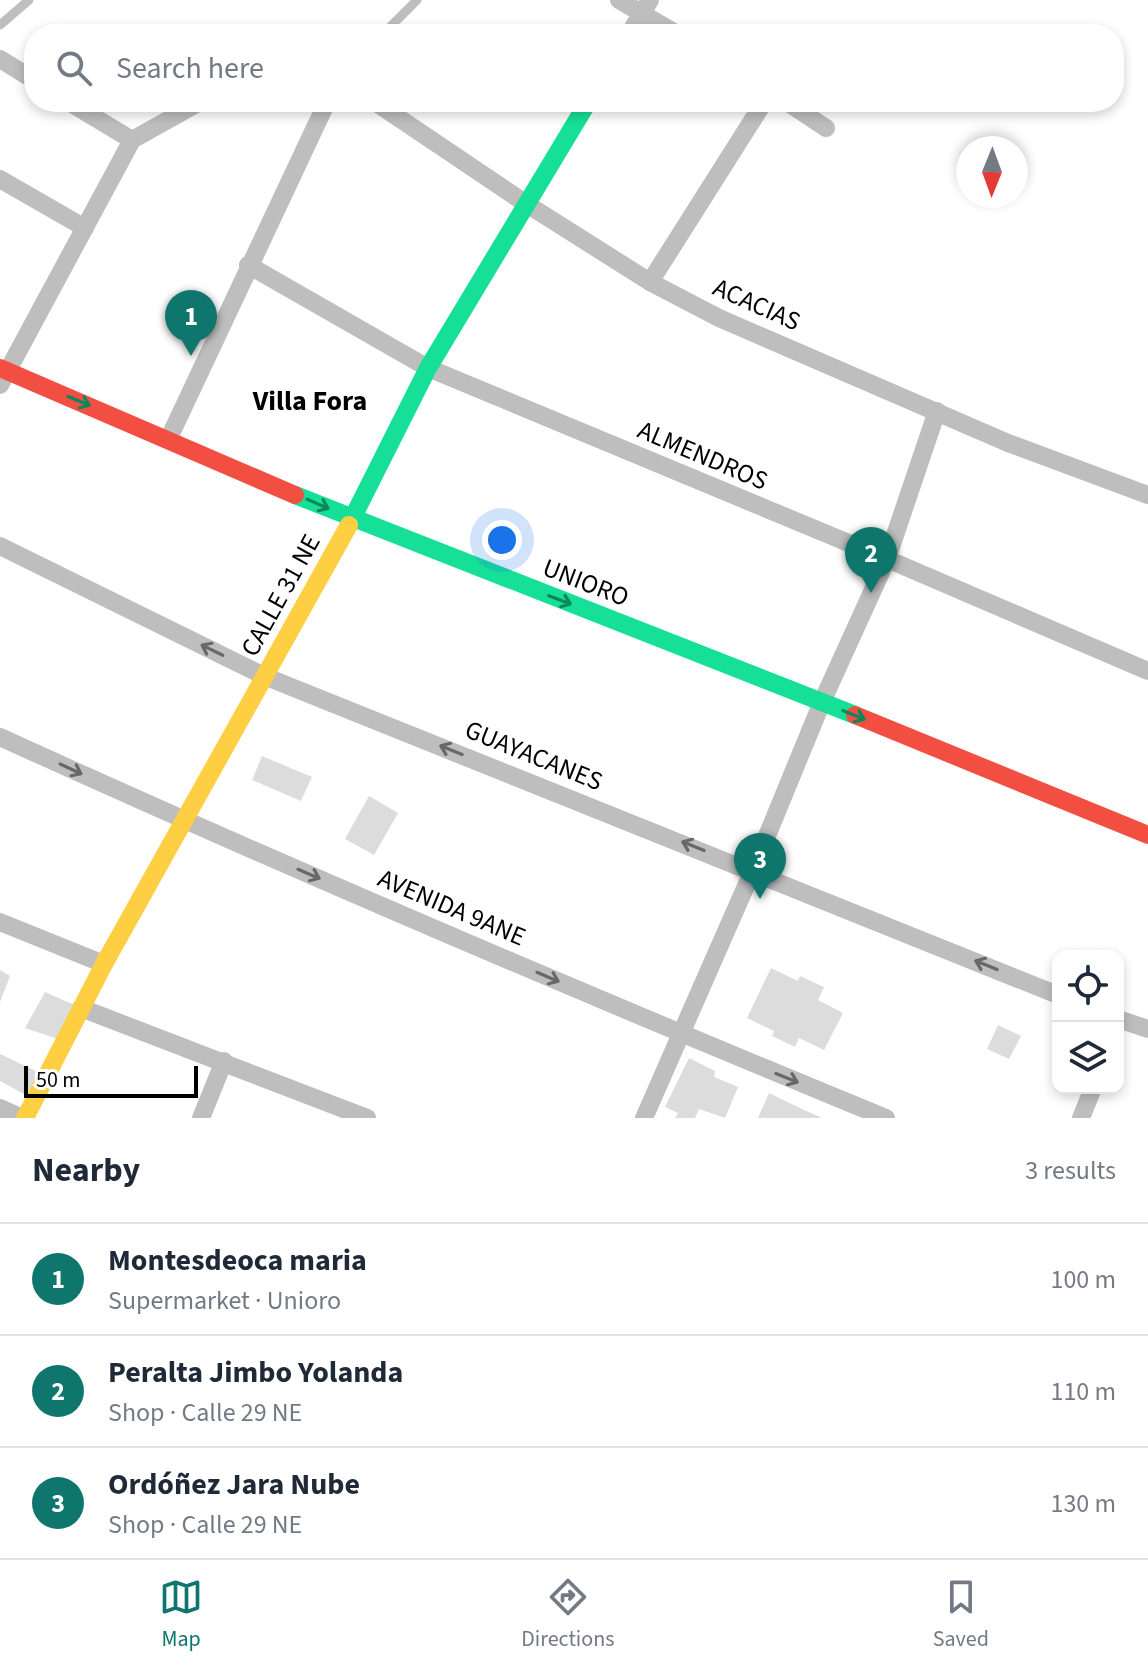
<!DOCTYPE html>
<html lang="en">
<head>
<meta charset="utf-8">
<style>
  :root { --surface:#fff; --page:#f2f2f3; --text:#1f2937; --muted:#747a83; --line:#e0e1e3; --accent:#0f766e }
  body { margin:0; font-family:"Source Sans 3",sans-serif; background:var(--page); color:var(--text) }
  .controls { position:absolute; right:24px; bottom:24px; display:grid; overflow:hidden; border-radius:16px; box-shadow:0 4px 12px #0003 }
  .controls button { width:72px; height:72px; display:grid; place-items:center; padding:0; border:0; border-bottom:2px solid var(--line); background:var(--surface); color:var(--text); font:40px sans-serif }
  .compass { position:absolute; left:956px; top:136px; width:72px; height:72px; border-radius:50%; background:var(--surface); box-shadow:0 4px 12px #0003; rotate:181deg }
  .scale { position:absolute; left:24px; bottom:20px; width:174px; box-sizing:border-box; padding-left:8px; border:4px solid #000; border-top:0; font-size:22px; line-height:28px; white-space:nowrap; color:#000; -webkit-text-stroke:6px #fff; paint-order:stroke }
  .you { position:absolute; left:502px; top:540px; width:28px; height:28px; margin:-20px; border:6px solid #fff; border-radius:50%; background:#1a73e8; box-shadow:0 0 0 12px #1a73e833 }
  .badge { display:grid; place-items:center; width:52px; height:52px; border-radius:50%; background:var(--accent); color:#fff; font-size:26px; font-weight:700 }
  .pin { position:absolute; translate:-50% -66px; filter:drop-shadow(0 2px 4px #0008) }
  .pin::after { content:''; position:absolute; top:42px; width:28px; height:24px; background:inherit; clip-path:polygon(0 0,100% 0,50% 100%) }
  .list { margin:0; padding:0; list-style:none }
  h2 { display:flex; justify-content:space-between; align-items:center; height:104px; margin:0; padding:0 32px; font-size:34px }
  h2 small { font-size:26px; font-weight:400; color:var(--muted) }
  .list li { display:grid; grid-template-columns:52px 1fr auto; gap:24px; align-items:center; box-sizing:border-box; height:112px; padding:0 32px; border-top:2px solid var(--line) }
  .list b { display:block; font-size:30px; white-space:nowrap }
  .list p { margin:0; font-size:26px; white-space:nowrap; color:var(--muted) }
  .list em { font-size:26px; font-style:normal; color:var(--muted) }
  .icon { flex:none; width:44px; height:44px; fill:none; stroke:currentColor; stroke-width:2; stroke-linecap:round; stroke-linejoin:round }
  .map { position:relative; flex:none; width:1148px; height:1118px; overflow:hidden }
  .search { position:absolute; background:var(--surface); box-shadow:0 4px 12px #0003; left:24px; right:24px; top:24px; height:88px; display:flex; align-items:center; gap:20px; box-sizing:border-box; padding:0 28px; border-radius:32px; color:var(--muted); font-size:30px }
  .sheet { height:440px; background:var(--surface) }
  nav { display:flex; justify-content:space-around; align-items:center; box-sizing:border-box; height:112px; border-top:2px solid var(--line); background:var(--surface); font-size:22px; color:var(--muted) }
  nav a { display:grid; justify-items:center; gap:4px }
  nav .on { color:var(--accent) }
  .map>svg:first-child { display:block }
  .building { fill:#dcdcdc }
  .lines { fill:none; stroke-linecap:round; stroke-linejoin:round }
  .lane { stroke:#bebebe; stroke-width:9 }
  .street { stroke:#bebebe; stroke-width:18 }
  .fast { stroke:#16e098; stroke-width:18 }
  .slow { stroke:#ffcf43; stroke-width:18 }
  .jam { stroke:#f24e42; stroke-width:18 }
  .oneway { stroke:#0d865b }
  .oneway2 { stroke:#686868 }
  .labels { text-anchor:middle; stroke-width:6; stroke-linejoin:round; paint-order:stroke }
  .street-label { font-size:26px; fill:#000; stroke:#fff }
  .neighbourhood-label { font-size:28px; font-weight:bold; fill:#000; stroke:#fff }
</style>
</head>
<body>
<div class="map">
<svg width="1148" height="1118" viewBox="0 0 1148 1118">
  <rect width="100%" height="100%" fill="#fff"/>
  <g class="building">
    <polygon points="262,756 312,777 301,801 252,780"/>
    <polygon points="369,796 398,813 374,855 345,839"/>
    <polygon points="771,968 798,981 800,976 824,987 818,1000 843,1013 824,1050 799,1038 795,1047 772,1036 774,1031 747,1018"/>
    <polygon points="0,970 10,976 0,1002"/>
    <polygon points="45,992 79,1007 58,1039 25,1028"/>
    <polygon points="998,1025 1021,1036 1009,1059 987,1049"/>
    <polygon points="0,1054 40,1073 26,1095 0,1081"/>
    <polygon points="689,1058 715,1071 714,1077 738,1087 725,1118 699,1109 695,1118 675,1118 678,1113 665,1107"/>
    <polygon points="769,1093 800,1108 822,1118 758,1118"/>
  </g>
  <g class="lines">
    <g class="lane">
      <polyline points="0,25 29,0"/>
      <polyline points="383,34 417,0"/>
    </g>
    <g class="street">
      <polyline points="619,0 677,34"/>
      <polyline points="629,34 650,0"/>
      <polyline points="0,59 34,80"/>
      <polyline points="69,102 132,140"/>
      <polyline points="375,102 525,203 650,282 719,318 1008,443 1148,495"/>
      <polyline points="787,102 826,128"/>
      <polyline points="0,179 85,228"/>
      <polyline points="248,265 428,368 887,559 1148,671"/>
      <polyline points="650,282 764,102"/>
      <polyline points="0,385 132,140 200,102"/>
      <polyline points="169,438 327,102"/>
      <polyline points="0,546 264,676 1058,995"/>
      <path d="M 0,737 C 292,870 589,996 886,1118"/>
      <polyline points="0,922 104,964"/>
      <polyline points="81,1008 367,1118"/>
      <polyline points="1118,1019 1148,1029"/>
      <polyline points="0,1108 22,1118"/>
      <polyline points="201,1118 224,1061"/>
      <polyline points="644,1118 753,870 822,702 887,559 937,411"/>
      <polyline points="1081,1118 1093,1088"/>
    </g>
    <g class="fast">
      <polyline points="295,495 855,715"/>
      <polyline points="349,525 428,368 588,102"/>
    </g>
    <polyline class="slow" points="25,1118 104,964 349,525"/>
    <g class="jam">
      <polyline points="0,368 295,495"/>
      <polyline points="855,715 1148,835"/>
    </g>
  </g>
  <defs><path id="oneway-shaft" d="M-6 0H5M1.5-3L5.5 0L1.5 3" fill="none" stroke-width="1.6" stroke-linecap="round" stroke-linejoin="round" transform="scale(2)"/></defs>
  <g class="oneway">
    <use href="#oneway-shaft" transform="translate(79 401) rotate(22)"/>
    <use href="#oneway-shaft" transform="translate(318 504) rotate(24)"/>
    <use href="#oneway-shaft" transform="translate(560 600) rotate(21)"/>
    <use href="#oneway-shaft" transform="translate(854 715) rotate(22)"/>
  </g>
  <g class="oneway2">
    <use href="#oneway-shaft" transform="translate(212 650) rotate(-154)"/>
    <use href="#oneway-shaft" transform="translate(451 750) rotate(-158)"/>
    <use href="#oneway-shaft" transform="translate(71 769) rotate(25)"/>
    <use href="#oneway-shaft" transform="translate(693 846) rotate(-158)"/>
    <use href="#oneway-shaft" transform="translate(309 874) rotate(23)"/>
    <use href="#oneway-shaft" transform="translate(986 965) rotate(-158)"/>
    <use href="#oneway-shaft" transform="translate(548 977) rotate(23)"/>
    <use href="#oneway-shaft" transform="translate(787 1078) rotate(22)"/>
  </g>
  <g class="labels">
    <g class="street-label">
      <text transform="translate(757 304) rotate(24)" y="9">ACACIAS</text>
      <text transform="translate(703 455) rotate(23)" y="9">ALMENDROS</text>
      <text transform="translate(586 582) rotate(21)" y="9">UNIORO</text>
      <text transform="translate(280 595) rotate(-61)" y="9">CALLE 31 NE</text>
      <text transform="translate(534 755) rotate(22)" y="9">GUAYACANES</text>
      <text transform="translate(452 907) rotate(23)" y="9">AVENIDA 9ANE</text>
    </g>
    <g class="neighbourhood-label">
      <text x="310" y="410">Villa Fora</text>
    </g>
  </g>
</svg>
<div class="controls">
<button><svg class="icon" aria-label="locate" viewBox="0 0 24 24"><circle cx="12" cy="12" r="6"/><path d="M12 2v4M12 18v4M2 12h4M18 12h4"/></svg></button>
<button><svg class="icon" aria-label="layers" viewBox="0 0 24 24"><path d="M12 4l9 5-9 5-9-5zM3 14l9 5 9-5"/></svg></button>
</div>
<svg class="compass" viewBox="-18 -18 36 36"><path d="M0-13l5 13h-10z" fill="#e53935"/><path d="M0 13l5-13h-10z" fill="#747a83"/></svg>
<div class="scale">50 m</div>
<div class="you"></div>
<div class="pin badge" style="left:191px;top:356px">1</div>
<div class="pin badge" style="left:871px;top:593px">2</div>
<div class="pin badge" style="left:760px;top:899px">3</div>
<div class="search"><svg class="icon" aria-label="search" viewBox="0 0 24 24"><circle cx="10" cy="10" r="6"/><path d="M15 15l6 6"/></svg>Search here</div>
</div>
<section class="sheet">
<h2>Nearby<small>3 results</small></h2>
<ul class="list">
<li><span class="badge">1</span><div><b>Montesdeoca maria</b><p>Supermarket · Unioro</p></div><em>100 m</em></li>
<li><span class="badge">2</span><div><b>Peralta Jimbo Yolanda</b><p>Shop · Calle 29 NE</p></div><em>110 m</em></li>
<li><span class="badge">3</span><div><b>Ordóñez Jara Nube</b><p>Shop · Calle 29 NE</p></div><em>130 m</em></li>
</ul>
</section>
<nav>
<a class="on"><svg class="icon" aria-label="map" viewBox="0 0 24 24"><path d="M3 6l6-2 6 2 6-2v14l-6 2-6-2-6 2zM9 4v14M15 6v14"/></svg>Map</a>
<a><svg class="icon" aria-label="directions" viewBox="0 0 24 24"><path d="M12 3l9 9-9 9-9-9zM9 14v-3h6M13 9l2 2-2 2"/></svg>Directions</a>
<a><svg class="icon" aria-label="saved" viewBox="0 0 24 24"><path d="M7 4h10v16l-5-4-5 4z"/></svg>Saved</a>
</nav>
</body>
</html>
